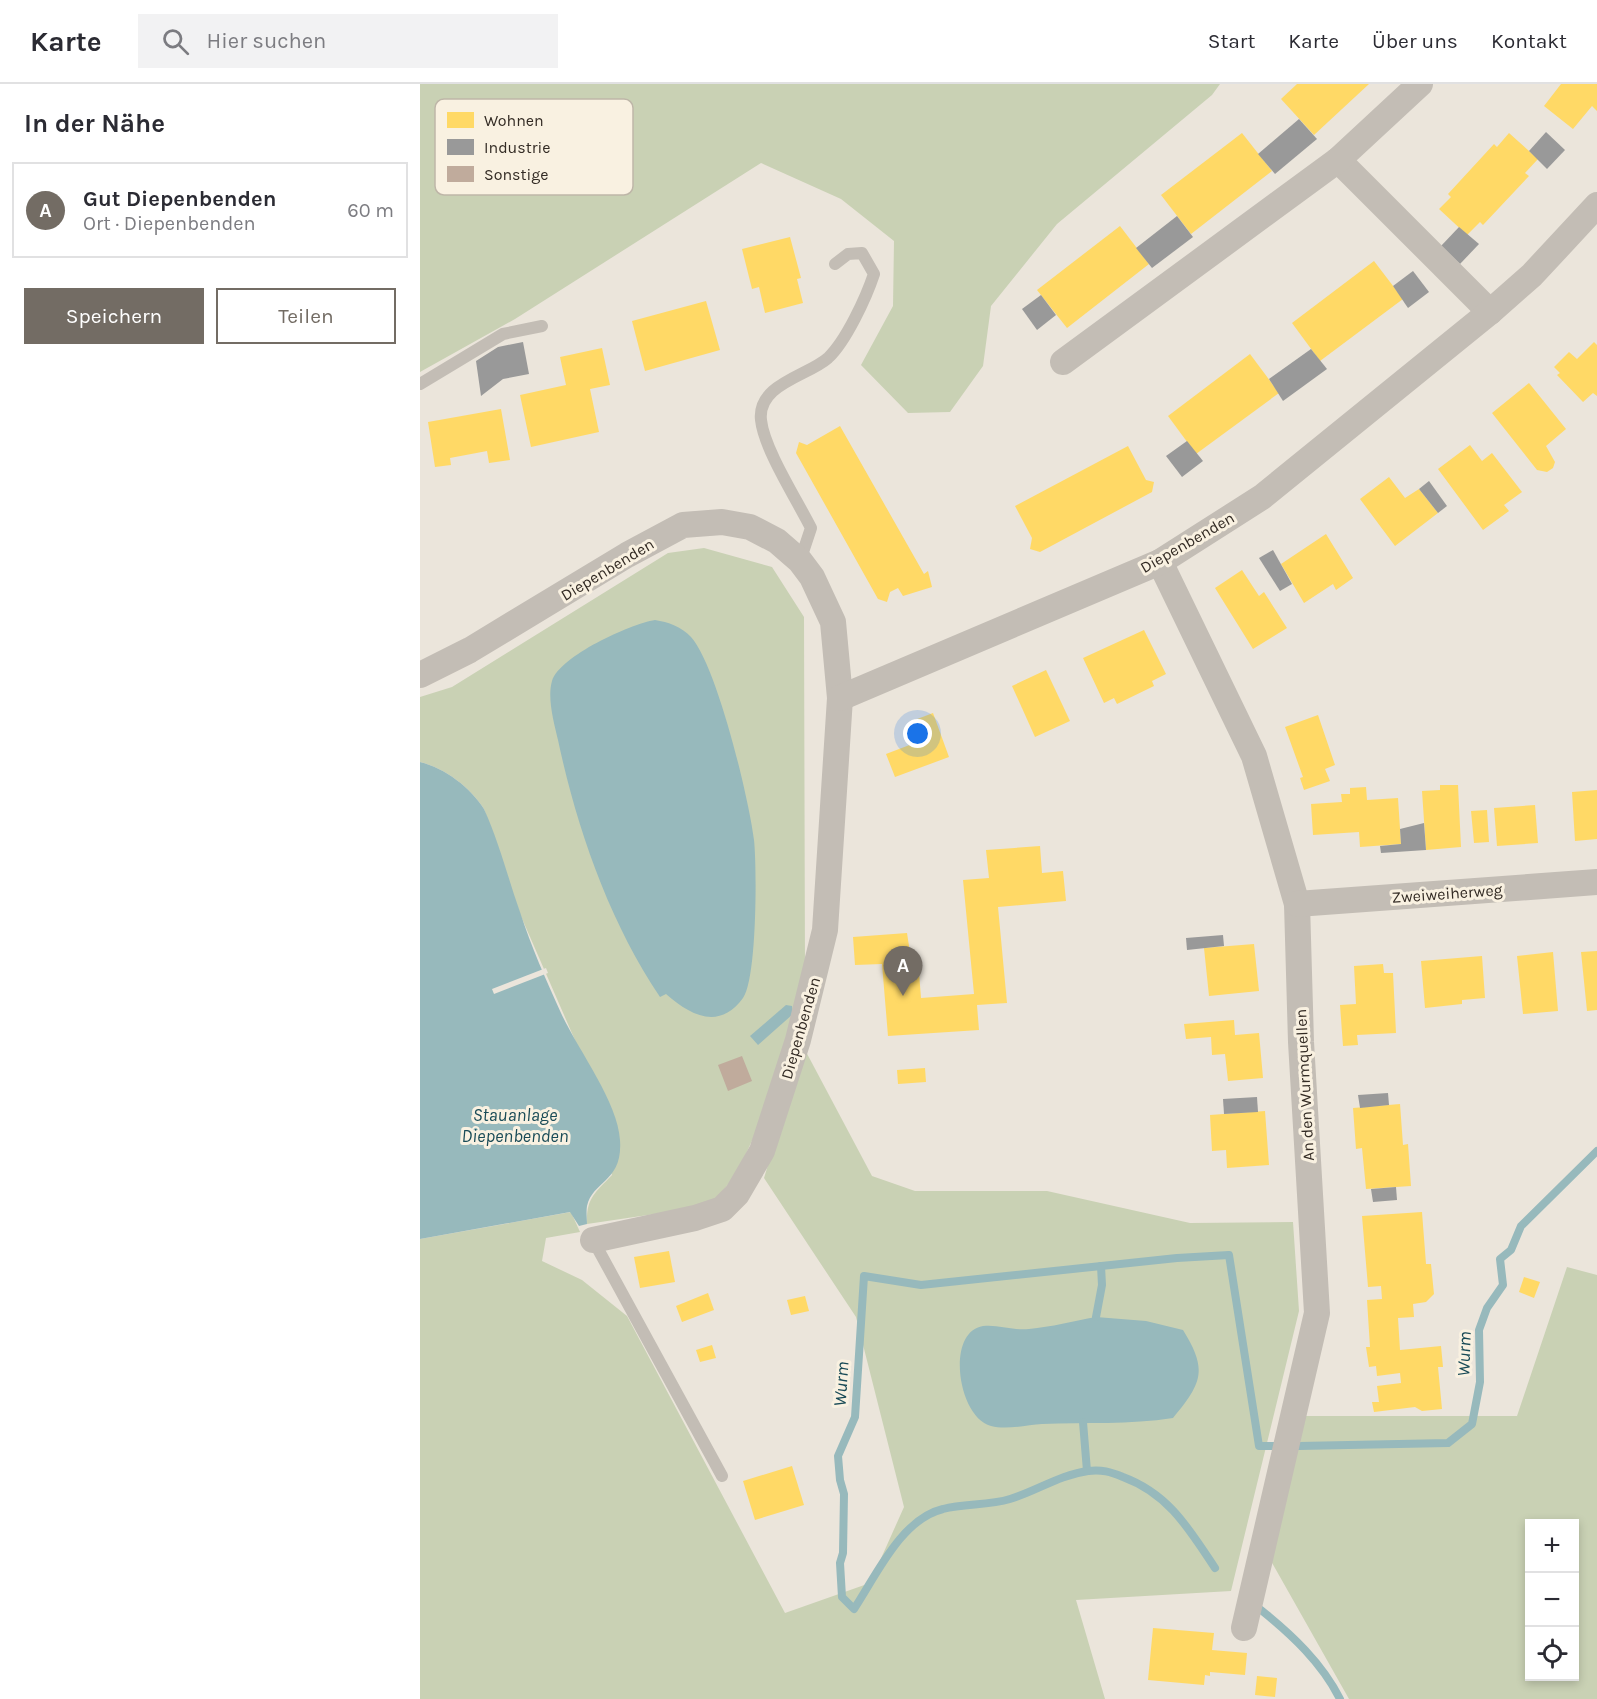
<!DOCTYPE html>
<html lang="de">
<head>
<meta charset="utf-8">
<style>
  :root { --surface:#fff; --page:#f2f2f3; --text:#2b2b33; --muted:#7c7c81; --line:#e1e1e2; --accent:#736c64 }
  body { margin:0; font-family:Karla,sans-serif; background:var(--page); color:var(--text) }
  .controls { position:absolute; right:18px; bottom:18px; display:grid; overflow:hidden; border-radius:0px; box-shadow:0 3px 9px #0003 }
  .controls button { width:54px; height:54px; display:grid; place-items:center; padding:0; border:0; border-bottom:2px solid var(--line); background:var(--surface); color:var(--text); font:30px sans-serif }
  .you { position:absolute; left:498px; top:650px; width:21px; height:21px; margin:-15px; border:4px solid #fff; border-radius:50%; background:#1a73e8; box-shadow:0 0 0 9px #1a73e833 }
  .badge { display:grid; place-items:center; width:39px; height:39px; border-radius:50%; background:var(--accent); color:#fff; font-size:20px; font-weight:700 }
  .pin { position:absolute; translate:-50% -50px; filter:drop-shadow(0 2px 3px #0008) }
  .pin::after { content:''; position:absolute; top:32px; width:21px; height:18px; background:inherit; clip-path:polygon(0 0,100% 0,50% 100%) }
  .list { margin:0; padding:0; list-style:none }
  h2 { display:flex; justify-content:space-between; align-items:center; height:78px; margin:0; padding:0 24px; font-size:26px }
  h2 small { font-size:20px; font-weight:400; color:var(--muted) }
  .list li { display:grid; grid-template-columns:39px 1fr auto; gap:18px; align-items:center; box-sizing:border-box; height:96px; margin:0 12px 12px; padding:0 12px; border:2px solid var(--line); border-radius:0px }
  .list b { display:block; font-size:22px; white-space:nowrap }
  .list p { margin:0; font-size:20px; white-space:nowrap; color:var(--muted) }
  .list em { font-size:20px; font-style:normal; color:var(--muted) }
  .actions { display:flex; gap:12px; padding:18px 24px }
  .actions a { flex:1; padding:14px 0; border:2px solid var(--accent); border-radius:0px; text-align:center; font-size:21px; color:var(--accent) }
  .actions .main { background:var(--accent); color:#fff }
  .icon { flex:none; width:33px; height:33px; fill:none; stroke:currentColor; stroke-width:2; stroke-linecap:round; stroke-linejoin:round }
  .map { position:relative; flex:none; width:1177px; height:1615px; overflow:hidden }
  header { display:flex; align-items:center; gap:36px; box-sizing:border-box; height:84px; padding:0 30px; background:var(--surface); border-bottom:2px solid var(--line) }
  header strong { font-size:28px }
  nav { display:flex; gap:33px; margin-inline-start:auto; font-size:21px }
  .search { width:420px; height:54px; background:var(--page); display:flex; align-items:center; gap:15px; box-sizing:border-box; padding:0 21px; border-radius:0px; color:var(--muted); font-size:22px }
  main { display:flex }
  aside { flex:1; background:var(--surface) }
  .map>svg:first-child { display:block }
  .green { fill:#c9d1b4; fill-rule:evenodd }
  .water { fill:#97b9bc }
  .pier { fill:#ebe5db }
  .homes { fill:#ffd966 }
  .industry { fill:#999 }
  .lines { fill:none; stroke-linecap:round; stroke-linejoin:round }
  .stream { stroke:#97b9bc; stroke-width:8 }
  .building { fill:#c0ab9c }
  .service { stroke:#c3bdb5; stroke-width:12 }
  .minor { stroke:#c3bdb5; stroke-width:26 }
  .labels { text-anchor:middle; stroke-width:6; stroke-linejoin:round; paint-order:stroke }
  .street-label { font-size:16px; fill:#332b24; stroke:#f9f1e1 }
  .water-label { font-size:18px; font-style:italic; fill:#184a56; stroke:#f9f1e1 }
  .key { fill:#f9f1e1; stroke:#beb6a8; stroke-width:1.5 }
  .key-label { font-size:16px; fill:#332b24 }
</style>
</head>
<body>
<header>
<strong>Karte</strong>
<div class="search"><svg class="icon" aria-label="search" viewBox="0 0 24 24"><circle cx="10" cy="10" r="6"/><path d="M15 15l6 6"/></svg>Hier suchen</div>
<nav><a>Start</a><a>Karte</a><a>Über uns</a><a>Kontakt</a></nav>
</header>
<main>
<aside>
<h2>In der Nähe<small></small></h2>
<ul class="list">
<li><span class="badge">A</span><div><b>Gut Diepenbenden</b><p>Ort · Diepenbenden</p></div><em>60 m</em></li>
</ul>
<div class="actions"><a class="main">Speichern</a><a>Teilen</a></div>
</aside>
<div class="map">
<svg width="1177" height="1615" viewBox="0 0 1177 1615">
  <rect width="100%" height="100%" fill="#ebe5db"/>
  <g class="green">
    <polygon points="0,0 800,0 792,11 637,140 571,222 563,282 530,328 488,329 441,281 473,222 474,157 421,115 341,79 95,235 0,288"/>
    <path d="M 284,464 L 352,483 L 384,533 L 385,890 L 344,1031 L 316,1091 L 294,1117 L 255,1127 L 167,1140 C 166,1114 175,1109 192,1091 L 161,970 L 100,830 L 64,725 C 51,704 25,684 0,678 L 0,613 L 32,603 L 248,469 Z"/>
    <polygon points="384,964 452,1092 495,1107 627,1107 770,1139 873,1138 879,1227 811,1507 656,1516 685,1615 0,1615 0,1155 151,1128 160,1148 126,1154 122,1177 162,1196 207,1232 365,1529 450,1499 484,1423 436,1233 344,1094"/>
    <path d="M 1147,1183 L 1177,1191 L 1177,1615 L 929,1615 L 851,1477 L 884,1332 L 1097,1332 ZM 1110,1440 L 1154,1440 L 1154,1592 L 1110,1592 Z"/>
  </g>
  <g class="water">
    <path d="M 235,536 C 248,538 262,543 271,553 C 297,582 329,715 334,756 C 337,783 337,895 323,914 C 299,947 270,931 246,910 L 240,913 C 189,837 157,745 138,656 C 134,639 127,614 132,597 C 140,572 210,540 235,536 Z"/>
    <path d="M 0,678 C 25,684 51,704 64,725 C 79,758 88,794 100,828 C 111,862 126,896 141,929 C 158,966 198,1018 200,1056 C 203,1098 173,1096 167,1122 C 166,1128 167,1135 167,1140 L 159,1142 L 150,1128 L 0,1155 Z"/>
    <polygon points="366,921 372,922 373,930 338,961 330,952"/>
    <path d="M 676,1233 L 726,1237 L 763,1246 C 788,1286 782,1299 753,1334 C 709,1341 666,1338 622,1340 C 607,1341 586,1346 571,1342 C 538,1334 525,1248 563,1242 C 578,1240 594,1247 609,1245 C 631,1243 654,1237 676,1233 Z"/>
  </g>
  <polygon class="pier" points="126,884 128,889 74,910 72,905"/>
  <g class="homes">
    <polygon points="877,0 949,0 894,51 861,15"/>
    <polygon points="1141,0 1177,0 1177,27 1172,22 1153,45 1124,22"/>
    <polygon points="822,49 852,87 771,150 741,111"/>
    <polygon points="1089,49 1118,75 1105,89 1109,92 1063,141 1060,138 1047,151 1019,125 1031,113 1028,110 1074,60 1077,63"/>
    <polygon points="700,142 729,180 647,244 617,206"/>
    <polygon points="370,153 381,194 377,195 383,219 345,229 339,203 332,205 322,165"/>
    <polygon points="954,177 983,215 900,277 872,239"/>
    <polygon points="286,217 300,266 225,287 212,237"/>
    <polygon points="1174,258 1177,261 1177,312 1173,309 1163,318 1137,291 1140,289 1134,283 1149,268 1157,275"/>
    <polygon points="182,264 190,301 170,305 179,348 111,363 100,311 146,301 140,273"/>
    <polygon points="830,270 859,309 776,370 748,332"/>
    <polygon points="1109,299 1146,345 1126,362 1135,378 1133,384 1127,388 1117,386 1072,329"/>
    <polygon points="81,325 90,376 69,379 67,367 30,374 31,381 15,383 8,338"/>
    <polygon points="420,342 504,490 508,487 512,503 483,512 478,504 470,508 467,518 458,515 376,369 379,358 387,361"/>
    <polygon points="1050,361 1062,377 1072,369 1102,408 1084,421 1089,427 1063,446 1018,385"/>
    <polygon points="708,362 726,396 734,398 732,408 620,468 610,465 612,454 595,422"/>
    <polygon points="969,393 985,414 999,405 1018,429 975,462 940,415"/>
    <polygon points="906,450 933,494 916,506 913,500 884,519 861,480"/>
    <polygon points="822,486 839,512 844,508 867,544 833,565 795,504"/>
    <polygon points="724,546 746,590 732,597 734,602 697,620 694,614 684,619 663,574"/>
    <polygon points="626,586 650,637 615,653 592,602"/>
    <polygon points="513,629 529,673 475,693 466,670 500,657 492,637"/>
    <polygon points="898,631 915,681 905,685 910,697 884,706 880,694 883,693 865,643"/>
    <polygon points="1020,701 1038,701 1041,763 1006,766 1002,707 1020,706"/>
    <polygon points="946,703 947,716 978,714 981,760 940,763 939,748 893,751 891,720 922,718 921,710 930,710 930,704"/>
    <polygon points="1177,706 1177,755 1155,757 1152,708"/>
    <polygon points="1115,721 1118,759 1077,762 1074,724"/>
    <polygon points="1067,726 1069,758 1054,759 1051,727"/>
    <polygon points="620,762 622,789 643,787 646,817 578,823 587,919 557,921 559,946 468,952 462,880 435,881 433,853 487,849 491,875 498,875 501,914 554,910 543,796 569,794 566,766"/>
    <polygon points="834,860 839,907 789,912 784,864"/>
    <polygon points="1177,867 1177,926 1167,927 1161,868"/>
    <polygon points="1133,868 1138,927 1103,930 1097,872"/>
    <polygon points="1062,872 1065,914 1042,916 1042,920 1005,924 1001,877"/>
    <polygon points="963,880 964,889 973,889 976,949 937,951 938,961 923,962 920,921 936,920 934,882"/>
    <polygon points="814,936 815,951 839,949 843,994 808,997 805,970 792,971 791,953 766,955 764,940"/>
    <polygon points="505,984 506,998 478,1000 477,986"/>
    <polygon points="980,1020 983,1061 988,1060 991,1102 946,1105 942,1064 936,1065 933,1024"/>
    <polygon points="845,1027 849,1081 807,1084 806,1066 792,1067 790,1031"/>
    <polygon points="1002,1128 1006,1180 1011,1180 1014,1210 1006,1218 993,1220 994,1233 978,1234 980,1266 1021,1262 1023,1283 1018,1283 1022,1325 1002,1327 995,1323 954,1328 952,1318 959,1318 957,1302 981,1299 980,1289 957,1292 956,1282 949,1283 946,1263 950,1263 947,1216 962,1215 961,1202 948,1203 942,1132"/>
    <polygon points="249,1167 255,1198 220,1204 214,1173"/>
    <polygon points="1104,1193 1120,1198 1114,1214 1099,1208"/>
    <polygon points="288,1209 294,1226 262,1238 256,1222"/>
    <polygon points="385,1212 389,1227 371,1231 367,1216"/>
    <polygon points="292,1261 296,1274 280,1278 276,1266"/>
    <polygon points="372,1382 384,1421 335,1436 323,1397"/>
    <polygon points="733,1544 794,1549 792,1566 827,1569 825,1591 790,1588 790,1592 785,1591 784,1601 728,1596"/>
    <polygon points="837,1592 857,1594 855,1613 835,1611"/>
  </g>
  <g class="industry">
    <polygon points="879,35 897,55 855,90 838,70"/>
    <polygon points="1126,48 1145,66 1127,85 1109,67"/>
    <polygon points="757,132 773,153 732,184 716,164"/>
    <polygon points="1039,143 1059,160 1040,180 1021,162"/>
    <polygon points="993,187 1009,208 988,224 973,202"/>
    <polygon points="621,211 636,231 617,246 602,225"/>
    <polygon points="103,258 109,290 83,295 61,312 56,277 78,263"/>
    <polygon points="891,265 907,285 863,317 849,295"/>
    <polygon points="767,357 783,377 762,393 746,372"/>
    <polygon points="1009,397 1027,422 1018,429 999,405"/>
    <polygon points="853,466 872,500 860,507 839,474"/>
    <polygon points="1004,739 1006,766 961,769 960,762 981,760 980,745"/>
    <polygon points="803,851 804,862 767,866 766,854"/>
    <polygon points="968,1009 969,1021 940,1024 938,1011"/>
    <polygon points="837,1013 838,1028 804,1030 803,1015"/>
    <polygon points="976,1103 977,1116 953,1118 951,1105"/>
  </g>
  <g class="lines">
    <g class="stream">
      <polyline points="676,1233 682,1201 681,1182"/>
      <polyline points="663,1338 667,1387"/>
      <polyline points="879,1362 1028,1359 1052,1340 1060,1298 1059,1246 1067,1224 1083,1201 1080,1175 1091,1166 1101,1142 1177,1067"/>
      <path d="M 795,1484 C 769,1445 749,1410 703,1393 C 691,1388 681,1385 668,1387 C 639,1391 617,1407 590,1415 C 568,1422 545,1419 523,1425 C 481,1435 456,1492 434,1525 L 422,1513 L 420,1479 L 423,1469 L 424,1410 L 420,1396 L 418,1372 L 435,1333 L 444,1192 L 501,1201 L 757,1174 L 809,1171 L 839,1362 L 861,1362"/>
      <path d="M 841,1526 C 872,1551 902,1579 920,1615"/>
    </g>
  </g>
  <polygon class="building" points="322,972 332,997 308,1007 298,981"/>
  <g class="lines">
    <g class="service">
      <polyline points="0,300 83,250 122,242"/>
      <path d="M 380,477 L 391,444 C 377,416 344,365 341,336 C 337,300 388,292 408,274 C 426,257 446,214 454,190 L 442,169 L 428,170 L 415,180"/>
      <polyline points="173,1156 302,1392"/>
    </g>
    <g class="minor">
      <polyline points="918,76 1070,228"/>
      <polyline points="643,278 918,76 1000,0"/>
      <polyline points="740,478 834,672 877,820 881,958 897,1229 824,1544"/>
      <polyline points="0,591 50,566 207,471 263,441 302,438 330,443 357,457 380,477 392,493 413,538 420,614 405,846 378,956 342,1067 317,1110 302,1125 275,1134 173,1156"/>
      <polyline points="420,614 740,478 842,413 1070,228 1112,191 1177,121"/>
      <polyline points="877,820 1177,798"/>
    </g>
  </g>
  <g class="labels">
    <g class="street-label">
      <text transform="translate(767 458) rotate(-30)" y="6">Diepenbenden</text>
      <text transform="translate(187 485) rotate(-31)" y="6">Diepenbenden</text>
      <text transform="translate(1027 809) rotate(-4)" y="6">Zweiweiherweg</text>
      <text transform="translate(380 944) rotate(-74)" y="6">Diepenbenden</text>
      <text transform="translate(884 1001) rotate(-93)" y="6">An den Wurmquellen</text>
    </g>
    <g class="water-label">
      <text x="95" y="1037">Stauanlage<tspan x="95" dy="21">Diepenbenden</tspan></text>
      <text transform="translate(1044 1270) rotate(-88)" y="6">Wurm</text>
      <text transform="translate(421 1300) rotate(-86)" y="6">Wurm</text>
    </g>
  </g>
  <rect x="15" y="15" width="198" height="96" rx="9" class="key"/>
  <rect x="27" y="28" width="27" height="16" fill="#ffd966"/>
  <rect x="27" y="55" width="27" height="16" fill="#999"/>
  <rect x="27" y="82" width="27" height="16" fill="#c0ab9c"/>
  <g class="key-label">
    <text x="64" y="42">Wohnen</text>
    <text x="64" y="69">Industrie</text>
    <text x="64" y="96">Sonstige</text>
  </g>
</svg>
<div class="controls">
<button>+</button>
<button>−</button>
<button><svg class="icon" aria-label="locate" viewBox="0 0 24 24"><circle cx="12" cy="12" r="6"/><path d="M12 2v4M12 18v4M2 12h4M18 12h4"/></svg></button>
</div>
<div class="you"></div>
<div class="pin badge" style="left:483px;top:912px">A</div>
</div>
</main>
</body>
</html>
